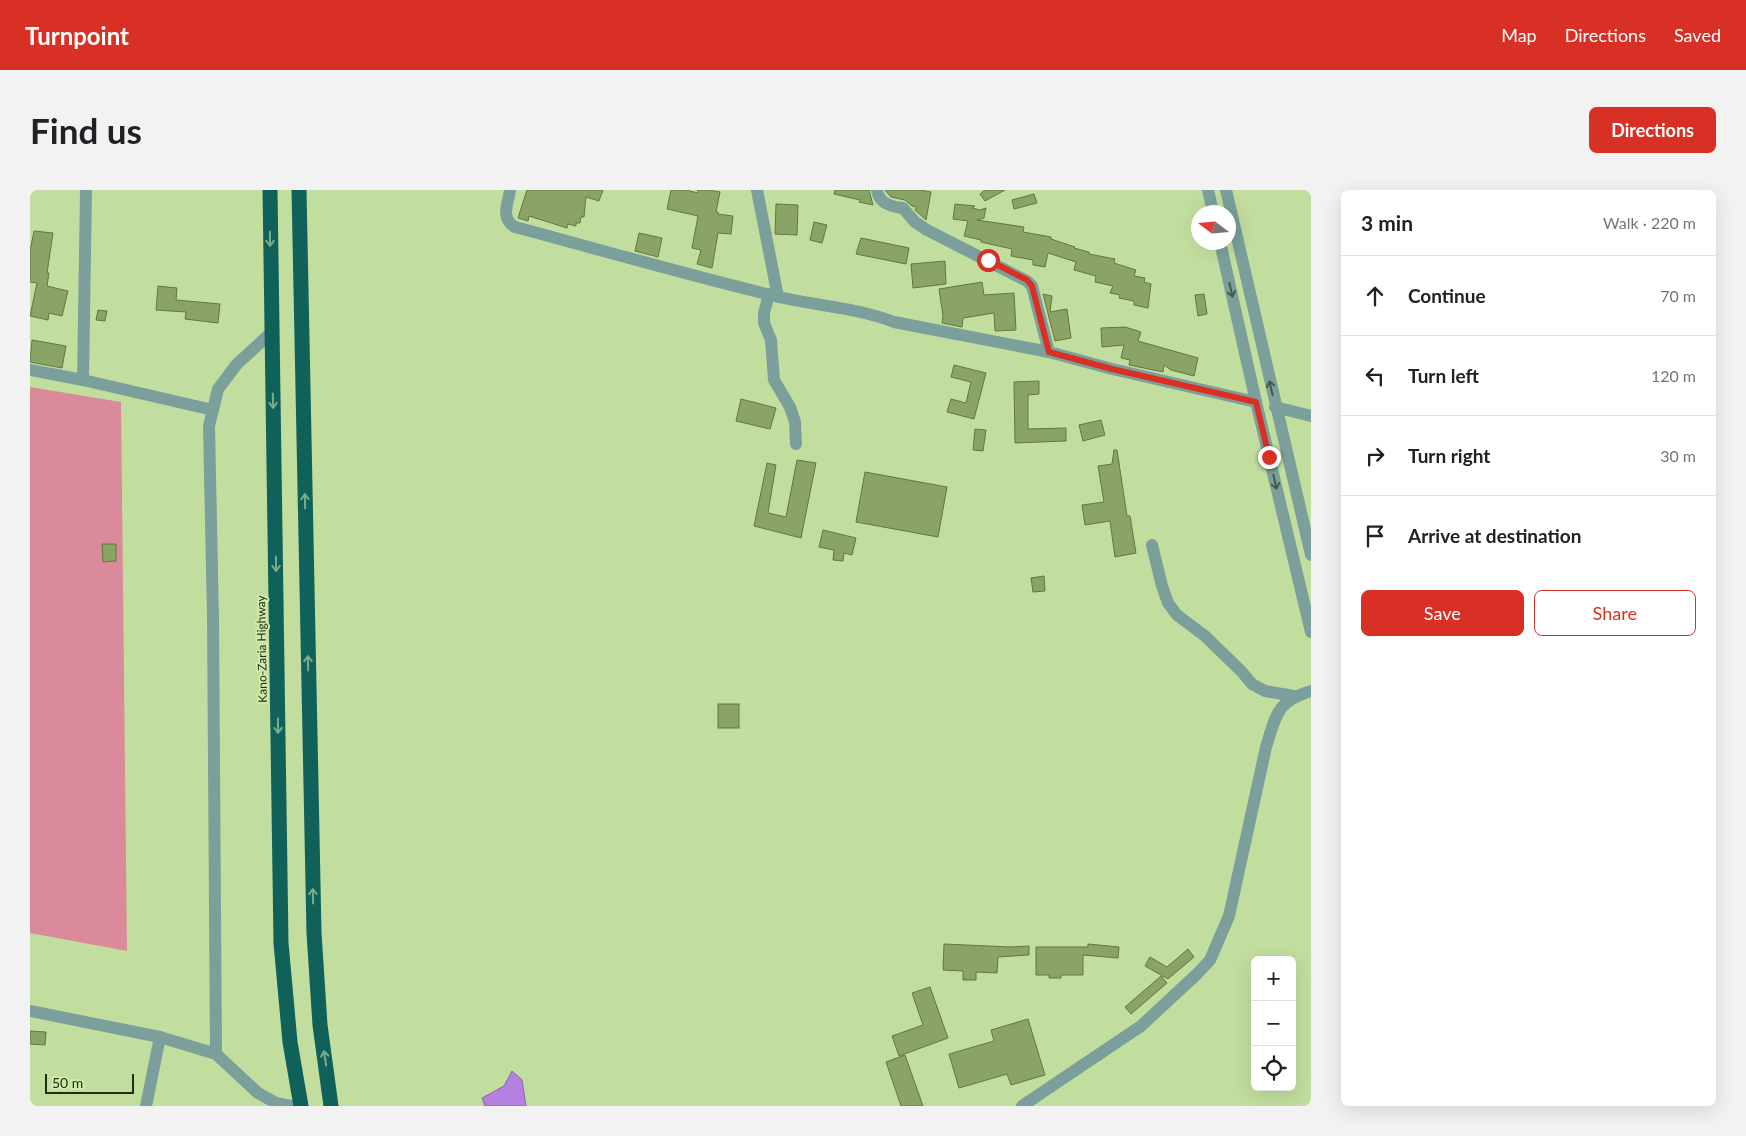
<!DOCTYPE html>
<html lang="en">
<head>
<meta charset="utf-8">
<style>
  :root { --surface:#fff; --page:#f2f2f2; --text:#202124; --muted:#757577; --line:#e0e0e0; --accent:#d93025 }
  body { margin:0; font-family:Lato,sans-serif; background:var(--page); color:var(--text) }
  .controls { position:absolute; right:15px; bottom:15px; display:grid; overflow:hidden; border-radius:8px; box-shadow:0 5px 20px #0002 }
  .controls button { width:45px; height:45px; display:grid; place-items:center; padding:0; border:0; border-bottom:1px solid var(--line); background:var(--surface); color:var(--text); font:25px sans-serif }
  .compass { position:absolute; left:1161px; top:15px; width:45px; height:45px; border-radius:50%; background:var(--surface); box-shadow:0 5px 20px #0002; rotate:286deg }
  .scale { position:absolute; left:15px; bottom:12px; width:89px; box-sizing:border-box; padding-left:5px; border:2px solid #212c12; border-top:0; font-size:14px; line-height:18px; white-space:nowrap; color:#212c12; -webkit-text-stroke:4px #cfebaa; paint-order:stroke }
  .stop { position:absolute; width:15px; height:15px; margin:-11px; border:4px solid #d93025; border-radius:50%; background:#fff }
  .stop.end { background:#d93025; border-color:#fff; box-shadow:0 1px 5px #0008 }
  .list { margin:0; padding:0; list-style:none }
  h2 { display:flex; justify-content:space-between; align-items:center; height:65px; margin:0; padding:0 20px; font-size:21px }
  h2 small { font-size:16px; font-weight:400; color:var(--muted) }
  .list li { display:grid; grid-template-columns:32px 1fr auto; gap:15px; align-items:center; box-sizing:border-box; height:80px; padding:0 20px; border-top:1px solid var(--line) }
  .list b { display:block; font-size:19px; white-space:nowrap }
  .list em { font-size:16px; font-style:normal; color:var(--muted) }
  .actions { display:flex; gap:10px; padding:15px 20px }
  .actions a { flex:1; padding:11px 0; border:1px solid var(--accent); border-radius:8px; text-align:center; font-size:18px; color:var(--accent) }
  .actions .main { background:var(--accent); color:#fff }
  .icon { flex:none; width:28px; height:28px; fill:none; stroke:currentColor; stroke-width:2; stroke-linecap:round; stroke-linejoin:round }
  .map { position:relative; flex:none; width:1281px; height:916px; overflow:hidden; border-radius:8px }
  header { display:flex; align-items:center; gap:30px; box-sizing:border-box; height:70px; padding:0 25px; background:var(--accent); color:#fff }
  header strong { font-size:24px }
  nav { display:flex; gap:28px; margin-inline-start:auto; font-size:18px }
  .intro { display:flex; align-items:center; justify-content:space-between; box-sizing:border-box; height:120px; padding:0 30px }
  h1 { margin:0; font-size:35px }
  .button { padding:12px 22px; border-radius:8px; background:var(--accent); color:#fff; font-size:18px; font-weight:700 }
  main { display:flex; gap:30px; padding:0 30px }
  aside { flex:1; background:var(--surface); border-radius:8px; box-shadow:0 5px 20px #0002 }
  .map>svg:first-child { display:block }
  .green { fill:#da8a9a }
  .water { fill:#b480e2; stroke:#8867a4 }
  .building { fill:#89a466; stroke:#60783c }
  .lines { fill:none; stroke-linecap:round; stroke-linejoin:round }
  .street { stroke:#7ba09b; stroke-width:12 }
  .highway { stroke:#11615b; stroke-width:15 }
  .oneway { stroke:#7aad86 }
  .oneway2 { stroke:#455a49 }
  .route { stroke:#d93025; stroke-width:6 }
  .labels { text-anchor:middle; stroke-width:4; stroke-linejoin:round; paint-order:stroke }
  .street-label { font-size:12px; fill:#212c12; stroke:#cfebaa }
</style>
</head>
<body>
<header>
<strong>Turnpoint</strong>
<nav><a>Map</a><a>Directions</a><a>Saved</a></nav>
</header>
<div class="intro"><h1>Find us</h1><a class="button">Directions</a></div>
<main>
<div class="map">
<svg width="1281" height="916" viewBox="0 0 1281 916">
  <rect width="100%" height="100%" fill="#c2de9e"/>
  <polygon class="green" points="0,197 91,212 97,761 0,743"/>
  <polygon class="water" points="482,881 492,890 496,916 455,916 452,908 474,896"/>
  <g class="building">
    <polygon points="497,0 573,0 569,11 556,7 554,27 551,27 550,33 546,33 546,36 538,34 537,38 499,26 498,31 488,28"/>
    <polygon points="641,0 656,0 668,3 668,0 679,0 690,2 686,22 688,22 688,24 703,26 701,44 688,43 682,78 667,74 671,60 662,58 668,26 637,19"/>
    <polygon points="805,0 839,0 843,15 829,12 830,10 804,4"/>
    <polygon points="855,0 890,0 901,2 896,30 885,20 886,17 882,16 875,10 861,7"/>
    <polygon points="955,0 975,0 955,11 950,4"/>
    <polygon points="1004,4 1007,13 984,19 982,10"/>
    <polygon points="746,14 768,15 767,45 745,44"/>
    <polygon points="925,14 945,16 942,18 950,20 956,18 954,28 947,30 994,37 993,42 1021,47 1021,49 1045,57 1044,58 1059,62 1059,64 1085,69 1084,73 1106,80 1104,86 1115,88 1114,92 1121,94 1118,118 1104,115 1104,111 1089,108 1090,105 1080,103 1083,96 1065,92 1066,86 1044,80 1046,72 1018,63 1015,77 1003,75 1003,70 981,66 982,59 951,52 951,50 934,46 938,31 923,29"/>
    <polygon points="784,32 797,35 792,53 780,50"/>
    <polygon points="4,41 23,43 17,83 19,83 17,96 38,101 32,126 19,123 18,130 0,126 7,93 0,92 0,61"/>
    <polygon points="609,43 632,48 628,67 605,61"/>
    <polygon points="831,48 879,58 876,74 826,64"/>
    <polygon points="915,71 916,94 883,98 881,74"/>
    <polygon points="952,92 954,105 984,103 986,140 965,141 964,123 933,128 932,137 912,133 913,126 909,99"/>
    <polygon points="128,96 147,98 146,110 190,114 188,133 155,129 156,122 126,120"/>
    <polygon points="1013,104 1022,106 1020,122 1037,119 1041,148 1025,151"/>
    <polygon points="1174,104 1177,124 1168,126 1165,105"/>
    <polygon points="68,120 77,121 75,131 66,130"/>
    <polygon points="1095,137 1111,142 1108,151 1168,168 1164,186 1141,180 1134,175 1133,182 1099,175 1100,170 1091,168 1094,155 1072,157 1071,138"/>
    <polygon points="2,150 36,156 32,178 0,172"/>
    <polygon points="924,175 956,183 944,229 917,222 921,209 936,213 941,192 921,187"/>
    <polygon points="1009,191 1009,204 998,205 998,239 1036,238 1036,251 985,253 984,192"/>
    <polygon points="711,209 746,218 740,239 706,231"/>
    <polygon points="1071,230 1075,245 1053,251 1049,235"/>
    <polygon points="945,239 956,240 953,261 943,260"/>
    <polygon points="1084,260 1087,260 1097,326 1100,326 1106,363 1085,367 1080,331 1055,335 1052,315 1074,312 1068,276 1082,274"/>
    <polygon points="767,270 786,273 771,348 724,336 737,273 746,275 738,323 756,327"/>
    <polygon points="835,282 917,297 908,347 826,332"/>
    <polygon points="793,340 826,348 822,365 814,363 813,371 803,370 804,360 789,357"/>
    <polygon points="72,354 86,354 86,371 73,372"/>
    <polygon points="1014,386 1015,401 1003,402 1001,388"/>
    <rect x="688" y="514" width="21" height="24"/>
    <polygon points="914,754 981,757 999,756 999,765 968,767 967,783 946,782 946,790 933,790 933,781 913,780"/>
    <polygon points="1058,754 1089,757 1088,768 1053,765 1053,785 1031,785 1031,788 1019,788 1019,785 1006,785 1006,757 1058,757"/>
    <polygon points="1158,759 1164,767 1138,789 1115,776 1120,767 1137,777"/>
    <polygon points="1131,786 1137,793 1101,824 1095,817"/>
    <polygon points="900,797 918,848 869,866 862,846 893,835 882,803"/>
    <polygon points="998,829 1015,885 981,895 977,884 929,898 919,864 964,851 961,840"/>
    <polygon points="0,841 16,842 15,855 0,854"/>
    <polygon points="875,865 893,916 871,916 856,872"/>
  </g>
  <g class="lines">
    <g class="street">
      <path d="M 480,0 C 478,14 470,28 485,37 C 571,60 658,85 745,106 C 785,116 825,117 864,132 L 1019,162 L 1082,179 L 1226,212"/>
      <polyline points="727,0 748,107"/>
      <path d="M 847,0 C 849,14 862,17 873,18 L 885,32 L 897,40 L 997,91 L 1002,96 L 1019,162"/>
      <polyline points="1178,0 1183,22"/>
      <polyline points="1196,0 1281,365"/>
      <polyline points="1190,52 1226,212 1281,442"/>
      <polyline points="739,104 734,123 734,133 741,150 744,190 760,217 765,232 766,254"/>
      <polyline points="0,180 53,190 183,220"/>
      <polyline points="53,190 56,0"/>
      <polyline points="1245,217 1281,226"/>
      <polyline points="1122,355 1132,396 1138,413 1147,425 1175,446 1212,482 1222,494 1235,501 1264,506"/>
      <polyline points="0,821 130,847 186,864 228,903 246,913 261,916"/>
      <polyline points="186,864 183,428 179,236 188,199 207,174 242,142"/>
      <polyline points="116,916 130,847"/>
      <path d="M 992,916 L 1111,836 L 1167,784 L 1180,770 L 1199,726 L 1236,557 C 1246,525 1247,511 1281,501"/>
    </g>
    <g class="highway">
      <polyline points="240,0 251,753 260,852 271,916"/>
      <polyline points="269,0 284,743 290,835 301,916"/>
    </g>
  </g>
  <defs><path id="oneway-shaft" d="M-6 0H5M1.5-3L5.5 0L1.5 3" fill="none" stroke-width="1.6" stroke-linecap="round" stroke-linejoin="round" transform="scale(1.25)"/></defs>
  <g class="oneway">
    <use href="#oneway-shaft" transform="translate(240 49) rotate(89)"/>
    <use href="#oneway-shaft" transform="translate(243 211) rotate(89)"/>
    <use href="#oneway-shaft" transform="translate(275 311) rotate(-91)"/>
    <use href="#oneway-shaft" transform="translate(246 374) rotate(89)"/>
    <use href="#oneway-shaft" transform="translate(278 473) rotate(-91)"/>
    <use href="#oneway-shaft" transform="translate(248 536) rotate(89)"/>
    <use href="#oneway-shaft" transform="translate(283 706) rotate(-91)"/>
    <use href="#oneway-shaft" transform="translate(295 868) rotate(-98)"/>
  </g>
  <g class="oneway2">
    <use href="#oneway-shaft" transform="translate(1201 100) rotate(77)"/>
    <use href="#oneway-shaft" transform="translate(1241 198) rotate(-103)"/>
    <use href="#oneway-shaft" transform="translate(1245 292) rotate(77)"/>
  </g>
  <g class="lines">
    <polyline class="route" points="958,70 997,90 1002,96 1019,162 1082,179 1226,212 1239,267"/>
  </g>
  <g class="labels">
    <g class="street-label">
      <text transform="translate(232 459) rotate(-91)" y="4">Kano-Zaria Highway</text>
    </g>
  </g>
</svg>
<div class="controls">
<button>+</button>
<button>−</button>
<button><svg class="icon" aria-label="locate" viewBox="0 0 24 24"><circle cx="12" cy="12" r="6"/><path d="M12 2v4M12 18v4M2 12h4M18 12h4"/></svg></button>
</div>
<svg class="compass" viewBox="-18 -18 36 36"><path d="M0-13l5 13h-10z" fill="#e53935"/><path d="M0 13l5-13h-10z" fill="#757577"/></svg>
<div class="scale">50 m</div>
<div class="stop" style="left:958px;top:70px"></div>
<div class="stop end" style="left:1239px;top:267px"></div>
</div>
<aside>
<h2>3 min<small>Walk · 220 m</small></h2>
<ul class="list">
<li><svg class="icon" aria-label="ahead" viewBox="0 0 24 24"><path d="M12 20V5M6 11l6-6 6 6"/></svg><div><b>Continue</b></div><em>70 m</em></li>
<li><svg class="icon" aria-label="left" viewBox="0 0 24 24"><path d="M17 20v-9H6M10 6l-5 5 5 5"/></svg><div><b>Turn left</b></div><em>120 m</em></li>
<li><svg class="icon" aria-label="right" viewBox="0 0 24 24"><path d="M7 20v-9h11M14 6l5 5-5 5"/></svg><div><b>Turn right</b></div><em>30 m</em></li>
<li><svg class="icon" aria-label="arrive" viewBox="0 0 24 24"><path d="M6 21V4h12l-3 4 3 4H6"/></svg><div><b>Arrive at destination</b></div></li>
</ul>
<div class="actions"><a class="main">Save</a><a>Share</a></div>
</aside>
</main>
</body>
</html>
